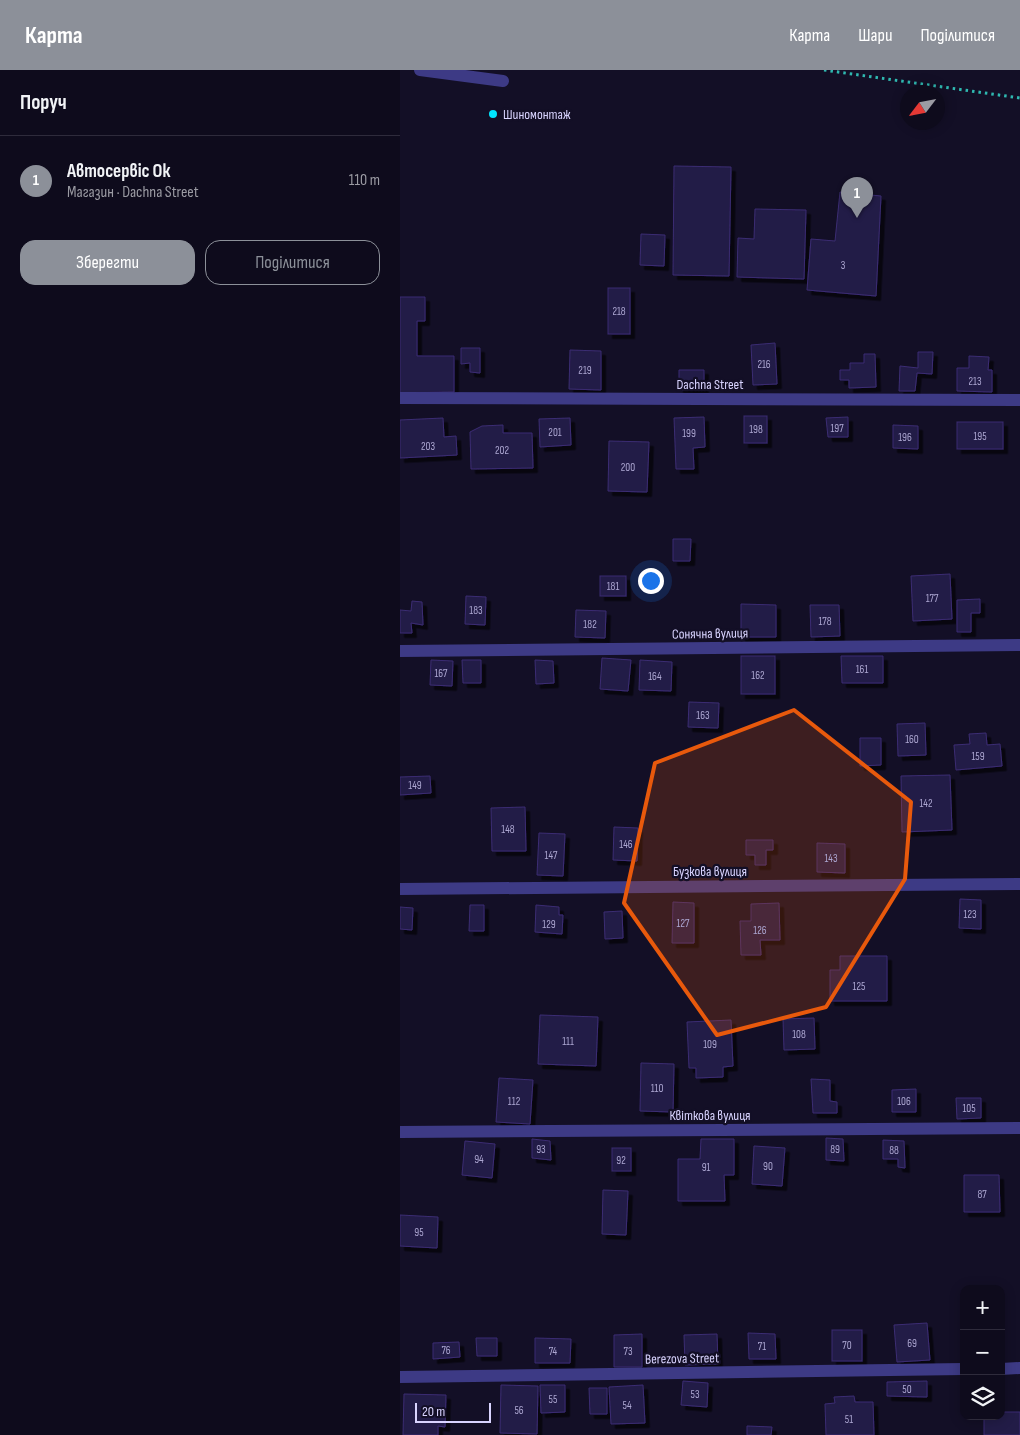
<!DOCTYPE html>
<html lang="uk">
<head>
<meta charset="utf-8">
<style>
  :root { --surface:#0e0b1c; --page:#171425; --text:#f1f3f6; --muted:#9b9ba3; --line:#2e2b3b; --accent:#8c9099 }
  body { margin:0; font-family:"Sofia Sans Condensed",sans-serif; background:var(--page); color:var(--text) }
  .controls { position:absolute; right:15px; bottom:15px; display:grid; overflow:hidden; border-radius:10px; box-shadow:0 2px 12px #0003 }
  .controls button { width:45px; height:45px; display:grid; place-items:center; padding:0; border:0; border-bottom:1px solid var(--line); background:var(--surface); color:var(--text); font:25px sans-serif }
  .compass { position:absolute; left:500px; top:15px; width:45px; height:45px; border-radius:50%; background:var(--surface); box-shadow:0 2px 12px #0003; rotate:238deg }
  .scale { position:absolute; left:15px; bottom:12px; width:76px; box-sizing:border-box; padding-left:5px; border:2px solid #d9d4ff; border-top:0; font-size:14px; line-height:18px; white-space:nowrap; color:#d9d4ff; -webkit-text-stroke:4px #130f26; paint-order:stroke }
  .you { position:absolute; left:250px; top:510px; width:18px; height:18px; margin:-12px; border:4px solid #fff; border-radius:50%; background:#1a73e8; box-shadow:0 0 0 8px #1a73e833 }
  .badge { display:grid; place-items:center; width:32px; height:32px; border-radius:50%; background:var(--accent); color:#fff; font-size:16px; font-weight:700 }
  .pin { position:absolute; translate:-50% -41px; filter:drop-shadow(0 1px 2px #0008) }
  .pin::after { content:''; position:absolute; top:26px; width:18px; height:15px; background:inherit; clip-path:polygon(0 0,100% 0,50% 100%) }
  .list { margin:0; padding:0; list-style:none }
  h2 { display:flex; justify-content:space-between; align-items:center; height:65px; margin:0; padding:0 20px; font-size:21px }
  h2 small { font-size:16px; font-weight:400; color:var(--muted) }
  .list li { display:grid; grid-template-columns:32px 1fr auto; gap:15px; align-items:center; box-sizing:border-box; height:90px; padding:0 20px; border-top:1px solid var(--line) }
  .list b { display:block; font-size:19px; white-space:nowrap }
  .list p { margin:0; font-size:16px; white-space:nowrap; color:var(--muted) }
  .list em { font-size:16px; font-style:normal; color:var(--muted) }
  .actions { display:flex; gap:10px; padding:15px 20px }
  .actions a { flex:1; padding:11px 0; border:1px solid var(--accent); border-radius:15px; text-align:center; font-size:18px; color:var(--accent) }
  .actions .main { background:var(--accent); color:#fff }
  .icon { flex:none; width:28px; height:28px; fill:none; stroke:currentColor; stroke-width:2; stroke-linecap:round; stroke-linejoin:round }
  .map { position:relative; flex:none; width:620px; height:1365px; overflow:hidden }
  header { display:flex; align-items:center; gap:30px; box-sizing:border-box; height:70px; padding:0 25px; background:var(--accent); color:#fff }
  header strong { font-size:24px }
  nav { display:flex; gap:28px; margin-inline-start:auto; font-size:18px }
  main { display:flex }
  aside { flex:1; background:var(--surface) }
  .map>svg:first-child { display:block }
  .building { fill:#241b47; stroke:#3b2d73; filter:url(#shadow) }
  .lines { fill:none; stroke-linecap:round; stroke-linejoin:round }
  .path { stroke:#2fb8b0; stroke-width:3; stroke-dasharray:2.5 4; stroke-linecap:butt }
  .minor { stroke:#3d3a85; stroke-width:12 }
  .marked { fill:#e8590c; fill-opacity:0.2; stroke:#e8590c; stroke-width:4; stroke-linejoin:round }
  .poi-dot { fill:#00e5ff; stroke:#130f26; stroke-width:2 }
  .labels { text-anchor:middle; stroke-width:4.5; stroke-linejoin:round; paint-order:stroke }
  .number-label { font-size:11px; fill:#aca6d1 }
  .poi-label { font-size:14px; fill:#d9d4ff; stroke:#130f26; text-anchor:start }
  .street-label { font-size:14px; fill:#d9d4ff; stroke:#130f26 }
</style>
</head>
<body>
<header>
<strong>Карта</strong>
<nav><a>Карта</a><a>Шари</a><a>Поділитися</a></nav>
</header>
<main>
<aside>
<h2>Поруч<small></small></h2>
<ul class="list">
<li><span class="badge">1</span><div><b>Автосервіс Ок</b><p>Магазин · Dachna Street</p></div><em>110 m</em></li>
</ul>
<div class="actions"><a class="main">Зберегти</a><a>Поділитися</a></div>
</aside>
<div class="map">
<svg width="620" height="1365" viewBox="0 0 620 1365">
  <defs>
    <filter id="shadow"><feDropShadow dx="4.5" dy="4.5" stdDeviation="0" flood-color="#0009"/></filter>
  </defs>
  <rect width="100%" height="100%" fill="#130f26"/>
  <g class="building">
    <polygon points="274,96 331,97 329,206 273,205"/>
    <polygon points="440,122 481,126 476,226 407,220 411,169 435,171"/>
    <polygon points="355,139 406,140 404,209 337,207 338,168 354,169"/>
    <polygon points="241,164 265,165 264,196 240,195"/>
    <rect x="208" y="218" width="22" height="46"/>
    <polygon points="0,227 25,227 25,251 17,251 17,286 54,286 54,322 0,323"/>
    <polygon points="375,273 377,314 353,315 351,275"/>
    <polygon points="61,278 80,278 80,303 70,302 70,293 61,294"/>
    <polygon points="170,280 201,281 201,320 169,319"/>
    <polygon points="518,282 533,282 532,304 517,303 515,321 499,321 500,296 518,298"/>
    <polygon points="464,284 475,284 476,317 449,318 449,310 440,310 440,300 450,300 450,293 464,293"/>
    <polygon points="569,286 589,287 588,300 592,300 592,322 557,321 557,298 569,298"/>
    <polygon points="279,300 304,300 304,319 279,320"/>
    <rect x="344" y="346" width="23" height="27"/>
    <polygon points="304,347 305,377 293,378 294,399 276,399 274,348"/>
    <polygon points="448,347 448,367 428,367 426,348"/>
    <polygon points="43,348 44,367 56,366 57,385 0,388 0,350"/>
    <polygon points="170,348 171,375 140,377 139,349"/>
    <rect x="557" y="352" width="46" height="27"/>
    <polygon points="103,355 103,363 132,363 133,398 71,399 70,362 82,356"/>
    <polygon points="493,355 518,356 518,379 493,378"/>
    <polygon points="209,371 249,372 247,422 208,421"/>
    <polygon points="273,469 291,469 290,491 273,491"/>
    <polygon points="550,504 552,549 513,551 511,506"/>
    <rect x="200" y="506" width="26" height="20"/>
    <polygon points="66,526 86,527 85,555 65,554"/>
    <polygon points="580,529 580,543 571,543 571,562 557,562 557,530"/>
    <polygon points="12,531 22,532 23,555 11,553 12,563 0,563 0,540 11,541"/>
    <polygon points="341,534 376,535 376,567 341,567"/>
    <polygon points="410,535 439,535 440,566 411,567"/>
    <polygon points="176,540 206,541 205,568 175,567"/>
    <rect x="341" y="586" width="34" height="38"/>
    <polygon points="441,586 483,586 483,613 442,613"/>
    <polygon points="202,588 231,590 228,621 200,619"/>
    <polygon points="31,590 53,591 52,616 30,615"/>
    <polygon points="62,590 81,590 81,613 63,613"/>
    <polygon points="135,590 153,591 154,613 136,614"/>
    <polygon points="240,590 272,592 271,621 239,620"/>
    <polygon points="289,632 319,633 318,658 288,657"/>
    <polygon points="525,653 526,685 498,686 497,654"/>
    <polygon points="586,663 587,675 600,674 602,696 556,700 554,675 570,674 569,664"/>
    <polygon points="460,668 481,668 481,695 460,696"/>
    <polygon points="550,705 552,760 502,762 501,706"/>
    <polygon points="30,706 31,723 0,725 0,707"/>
    <polygon points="125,737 126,781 92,781 91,738"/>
    <polygon points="214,757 238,758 237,791 213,790"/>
    <polygon points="139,763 165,764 163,806 137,805"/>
    <polygon points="346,770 373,770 373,780 366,780 366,795 355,795 355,785 346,785"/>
    <polygon points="417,773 445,774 445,803 417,802"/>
    <polygon points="560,829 581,830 581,859 559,858"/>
    <polygon points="273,832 294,833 294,873 272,873"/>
    <polygon points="379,833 380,870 360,870 361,885 341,885 340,851 351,851 351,834"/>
    <polygon points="70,835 84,835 84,861 69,861"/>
    <polygon points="136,835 159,837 159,845 163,845 162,864 135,862"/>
    <polygon points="0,837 13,838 12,860 0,859"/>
    <polygon points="222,841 223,868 205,869 204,842"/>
    <polygon points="440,886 487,886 487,931 430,931 430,900 440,900"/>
    <polygon points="140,945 198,947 196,996 138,994"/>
    <polygon points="414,948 415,979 384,980 383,949"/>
    <polygon points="331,950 333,996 323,997 323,1007 296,1008 296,998 289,998 287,952"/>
    <polygon points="241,993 274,994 273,1042 240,1041"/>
    <polygon points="99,1008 133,1010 130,1054 96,1052"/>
    <polygon points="411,1009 430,1010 430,1031 437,1032 437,1043 413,1043"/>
    <polygon points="516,1019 516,1042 492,1042 492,1020"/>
    <polygon points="556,1028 581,1028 581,1048 557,1049"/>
    <polygon points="426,1068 443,1069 444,1091 426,1090"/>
    <polygon points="132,1069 150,1071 151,1090 132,1088"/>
    <polygon points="301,1069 334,1069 334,1105 324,1105 325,1131 278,1131 278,1089 300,1089"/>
    <polygon points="483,1070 504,1071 505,1098 498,1097 498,1089 483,1089"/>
    <polygon points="65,1071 95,1074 92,1108 62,1105"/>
    <polygon points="354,1076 385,1078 382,1116 352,1114"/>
    <rect x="212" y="1078" width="19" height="23"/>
    <polygon points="564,1105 599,1105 600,1142 564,1142"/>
    <polygon points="203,1120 228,1121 226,1165 202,1164"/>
    <polygon points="0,1145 38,1147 37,1178 0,1176"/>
    <polygon points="527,1253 530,1290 497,1292 494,1255"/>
    <rect x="432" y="1260" width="30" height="31"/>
    <polygon points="348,1263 375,1264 376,1289 349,1289"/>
    <polygon points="242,1264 242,1297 214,1297 214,1265"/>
    <polygon points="317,1264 318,1294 285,1295 284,1265"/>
    <polygon points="76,1268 97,1268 97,1286 77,1286"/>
    <polygon points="135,1268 171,1269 170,1293 135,1293"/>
    <polygon points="59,1272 60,1287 33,1289 33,1273"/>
    <polygon points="283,1311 308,1313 307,1337 281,1335"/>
    <polygon points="527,1311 527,1327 487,1326 487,1312"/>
    <polygon points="101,1315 138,1316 137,1364 100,1363"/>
    <polygon points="140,1315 165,1315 165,1342 141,1343"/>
    <polygon points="243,1315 245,1353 211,1354 209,1317"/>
    <polygon points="189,1318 207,1318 207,1344 190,1344"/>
    <polygon points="4,1324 46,1325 45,1357 38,1356 38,1365 3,1365"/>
    <polygon points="454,1326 455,1332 473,1332 474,1365 426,1365 425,1334 435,1333 434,1327"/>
    <polygon points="601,1342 620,1342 620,1365 584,1365 584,1346 601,1346"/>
    <polygon points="347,1356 372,1357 371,1365 347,1365"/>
  </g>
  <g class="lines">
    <polyline class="path" points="424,0 620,28"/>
    <g class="minor">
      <polyline points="20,0 103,11"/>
      <polyline points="0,328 620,330"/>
      <polyline points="0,581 620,575"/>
      <polyline points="0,819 620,814"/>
      <polyline points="0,1062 620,1058"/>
      <polyline points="601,1299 620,1298"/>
      <polyline points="0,1307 564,1299"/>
    </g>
  </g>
  <path class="marked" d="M 394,640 L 511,732 L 505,809 L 426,937 L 317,965 L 224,833 L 255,693 Z"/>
  <circle class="poi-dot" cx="93" cy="44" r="5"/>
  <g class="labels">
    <g class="number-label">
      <text x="443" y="199">3</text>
      <text x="219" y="245">218</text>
      <text x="364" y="298">216</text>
      <text x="185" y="304">219</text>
      <text x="575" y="315">213</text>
      <text x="437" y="362">197</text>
      <text x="356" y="363">198</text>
      <text x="155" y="366">201</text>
      <text x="289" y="367">199</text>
      <text x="580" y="370">195</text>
      <text x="505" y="371">196</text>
      <text x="28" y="380">203</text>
      <text x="102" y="384">202</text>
      <text x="228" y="401">200</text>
      <text x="213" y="520">181</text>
      <text x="532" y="532">177</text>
      <text x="76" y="544">183</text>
      <text x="425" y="555">178</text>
      <text x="190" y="558">182</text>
      <text x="462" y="603">161</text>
      <text x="41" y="607">167</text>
      <text x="358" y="609">162</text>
      <text x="255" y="610">164</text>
      <text x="303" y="649">163</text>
      <text x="512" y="673">160</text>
      <text x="578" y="690">159</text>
      <text x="15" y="719">149</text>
      <text x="526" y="737">142</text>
      <text x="108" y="763">148</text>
      <text x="226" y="778">146</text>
      <text x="151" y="789">147</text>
      <text x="431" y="792">143</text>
      <text x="570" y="848">123</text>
      <text x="283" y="857">127</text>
      <text x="149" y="858">129</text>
      <text x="360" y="864">126</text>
      <text x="459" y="920">125</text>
      <text x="399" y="968">108</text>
      <text x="168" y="975">111</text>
      <text x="310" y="978">109</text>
      <text x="257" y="1022">110</text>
      <text x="114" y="1035">112</text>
      <text x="504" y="1035">106</text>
      <text x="569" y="1042">105</text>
      <text x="141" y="1083">93</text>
      <text x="435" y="1083">89</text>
      <text x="494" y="1084">88</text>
      <text x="79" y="1093">94</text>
      <text x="221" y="1094">92</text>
      <text x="368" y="1100">90</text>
      <text x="306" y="1101">91</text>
      <text x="582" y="1128">87</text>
      <text x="19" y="1166">95</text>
      <text x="512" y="1277">69</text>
      <text x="447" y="1279">70</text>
      <text x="362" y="1280">71</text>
      <text x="46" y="1284">76</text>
      <text x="153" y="1285">74</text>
      <text x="228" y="1285">73</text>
      <text x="507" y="1323">50</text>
      <text x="295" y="1328">53</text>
      <text x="153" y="1333">55</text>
      <text x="227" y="1339">54</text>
      <text x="119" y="1344">56</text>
      <text x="449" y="1353">51</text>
    </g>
    <g class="poi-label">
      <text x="103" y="49">Шиномонтаж</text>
    </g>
    <g class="street-label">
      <text x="310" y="319">Dachna Street</text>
      <text transform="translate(310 563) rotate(-1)" y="5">Сонячна вулиця</text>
      <text x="310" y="806">Бузкова вулиця</text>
      <text x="310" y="1050">Квіткова вулиця</text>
      <text transform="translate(282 1288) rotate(-1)" y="5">Berezova Street</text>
    </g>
  </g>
</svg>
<div class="controls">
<button>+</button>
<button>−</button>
<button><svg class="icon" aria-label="layers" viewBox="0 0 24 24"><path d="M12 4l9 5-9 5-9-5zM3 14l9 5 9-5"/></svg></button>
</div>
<svg class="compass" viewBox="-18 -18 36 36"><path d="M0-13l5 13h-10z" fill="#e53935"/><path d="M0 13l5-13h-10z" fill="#9b9ba3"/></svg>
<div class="scale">20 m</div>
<div class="you"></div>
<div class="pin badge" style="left:457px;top:148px">1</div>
</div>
</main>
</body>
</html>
